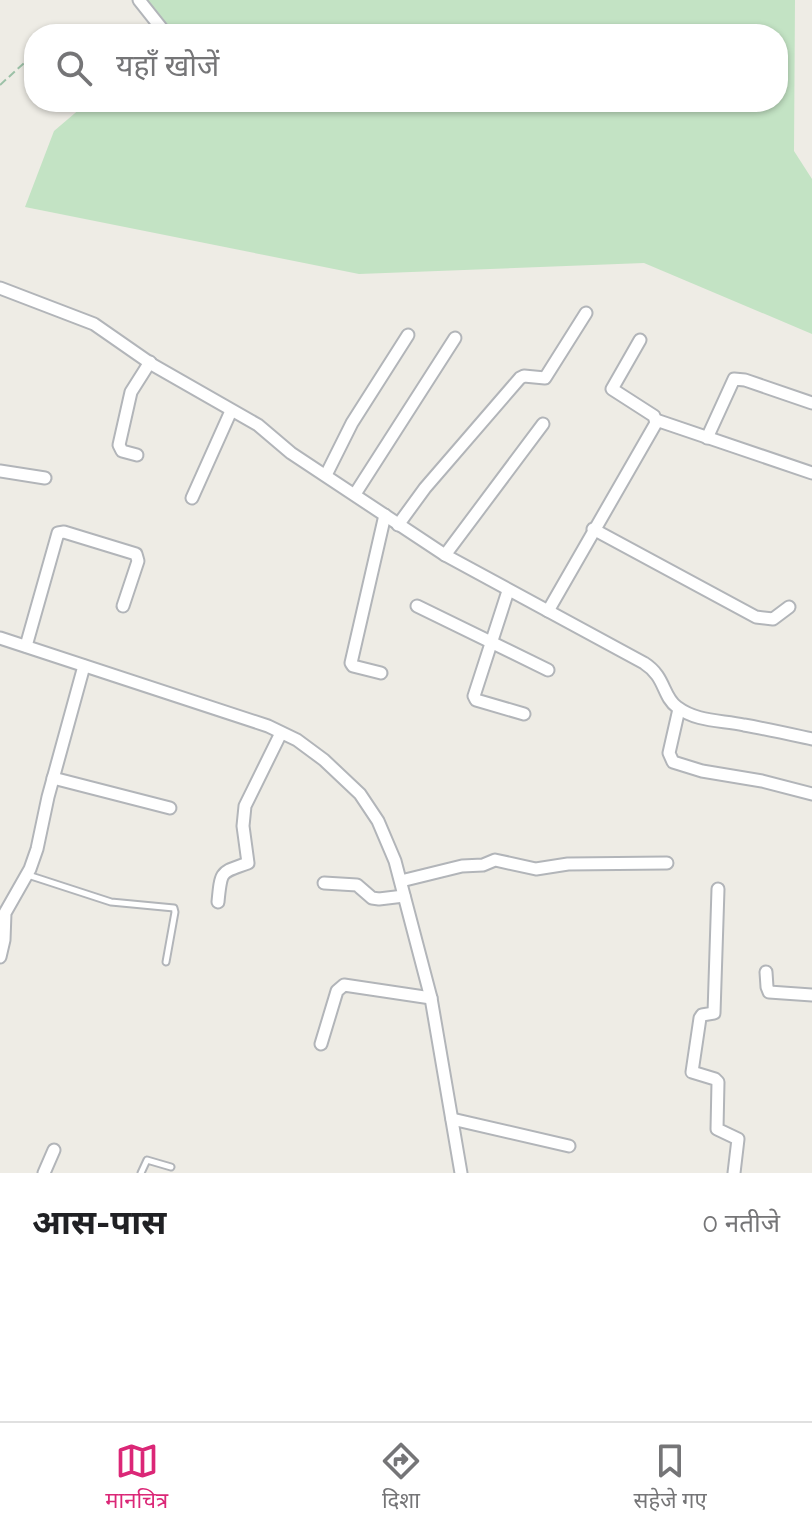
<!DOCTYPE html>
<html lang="hi">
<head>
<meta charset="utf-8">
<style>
  :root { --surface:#fff; --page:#f6f6f6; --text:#202124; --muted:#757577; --line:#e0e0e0; --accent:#db2777 }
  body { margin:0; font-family:Raleway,"Noto Sans Devanagari",sans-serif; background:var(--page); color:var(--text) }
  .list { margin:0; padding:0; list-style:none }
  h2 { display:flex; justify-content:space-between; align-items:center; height:104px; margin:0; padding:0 32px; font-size:34px }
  h2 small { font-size:26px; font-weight:400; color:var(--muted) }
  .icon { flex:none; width:44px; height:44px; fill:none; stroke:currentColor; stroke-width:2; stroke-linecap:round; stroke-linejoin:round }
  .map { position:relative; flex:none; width:812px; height:1173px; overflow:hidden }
  .search { position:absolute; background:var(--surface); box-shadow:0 2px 6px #0004; left:24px; right:24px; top:24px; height:88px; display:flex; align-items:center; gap:20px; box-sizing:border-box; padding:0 28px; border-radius:32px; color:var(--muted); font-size:30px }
  .sheet { height:248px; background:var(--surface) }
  nav { display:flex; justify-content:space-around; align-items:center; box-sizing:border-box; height:112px; border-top:2px solid var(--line); background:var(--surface); font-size:22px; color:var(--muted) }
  nav a { display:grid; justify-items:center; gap:4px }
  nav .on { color:var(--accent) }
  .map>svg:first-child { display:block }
  .green { fill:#c3e3c4 }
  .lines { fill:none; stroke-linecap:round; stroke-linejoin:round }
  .service-casing { stroke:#b2b5b9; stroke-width:9 }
  .minor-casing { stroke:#b2b5b9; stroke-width:15 }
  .path { stroke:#9cc1a7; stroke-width:2; stroke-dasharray:8 4; stroke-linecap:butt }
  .service { stroke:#fff; stroke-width:5 }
  .minor { stroke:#fff; stroke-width:11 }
</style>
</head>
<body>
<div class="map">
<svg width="812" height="1173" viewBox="0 0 812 1173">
  <rect width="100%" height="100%" fill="#eeece5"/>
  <polygon class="green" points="136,0 795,0 794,151 812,179 812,334 644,263 359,274 25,207 54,131 88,102 778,102 778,34 166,34"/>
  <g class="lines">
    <defs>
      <g id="service">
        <polyline points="28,875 111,902 174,908 175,912 166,962"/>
        <polyline points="141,1173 147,1160 171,1167"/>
      </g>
      <g id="minor">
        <polyline points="139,0 166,34"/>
        <path d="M 0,288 L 94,324 L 153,365 L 258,425 L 291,453 L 445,555 L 644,663 C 666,677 662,696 677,707 C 697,722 721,720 744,725 C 767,729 789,734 812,739"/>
        <polyline points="656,420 812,473"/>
        <polyline points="707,438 734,379 745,380 812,403"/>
        <polyline points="137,455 122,451 119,445 131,392 150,362"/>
        <polyline points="0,471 45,478"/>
        <polyline points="326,475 352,423 408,335"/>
        <polyline points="355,494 455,338"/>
        <polyline points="192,498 231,411"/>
        <polyline points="398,525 425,488 520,378 524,376 545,378 586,313"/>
        <polyline points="593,529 756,617 773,619 789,607"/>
        <polyline points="445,555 543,424"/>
        <polyline points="508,591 474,696 476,700 524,714"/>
        <polyline points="417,606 548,670"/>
        <polyline points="548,611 656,423 654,416 612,389 640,340"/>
        <polyline points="0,638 268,726 297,740 324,760 360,794 378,821 395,861 431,998 461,1173"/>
        <polyline points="26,646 58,533 64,532 136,554 138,561 123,606"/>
        <polyline points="381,673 353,666 351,663 385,515"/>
        <polyline points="679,709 669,753 673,762 702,771 762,781 812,794"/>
        <polyline points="53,778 170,808"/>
        <polyline points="401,881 462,866 483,865 495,860 536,869 568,864 667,863"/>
        <polyline points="324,883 357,885 372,898 379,899 404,896"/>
        <polyline points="718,889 714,1013 702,1015 700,1018 692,1072 715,1079 718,1082 717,1129 738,1139 734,1173"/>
        <path d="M 218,902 C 221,869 221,873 248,863 L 243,826 L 245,806 L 281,733"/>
        <polyline points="0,957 4,940 5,913 30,869 37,849 48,797 84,666"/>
        <polyline points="766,972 767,987 769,992 812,995"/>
        <polyline points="321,1044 337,991 344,985 431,998"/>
        <polyline points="452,1119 569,1146"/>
        <polyline points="44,1173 54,1150"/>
      </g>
    </defs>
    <use href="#service" class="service-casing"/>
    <use href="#minor" class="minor-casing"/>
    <polyline class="path" points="0,85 34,54"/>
    <use href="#service" class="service"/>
    <use href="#minor" class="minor"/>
  </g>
</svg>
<div class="search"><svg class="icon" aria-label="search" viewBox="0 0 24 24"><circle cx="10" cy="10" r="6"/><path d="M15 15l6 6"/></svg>यहाँ खोजें</div>
</div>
<section class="sheet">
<h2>आस-पास<small>0 नतीजे</small></h2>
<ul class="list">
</ul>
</section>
<nav>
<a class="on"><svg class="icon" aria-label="map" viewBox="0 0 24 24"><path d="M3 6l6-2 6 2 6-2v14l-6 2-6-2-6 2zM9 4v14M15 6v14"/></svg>मानचित्र</a>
<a><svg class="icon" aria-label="directions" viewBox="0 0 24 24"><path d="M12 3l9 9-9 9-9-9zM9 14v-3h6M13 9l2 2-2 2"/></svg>दिशा</a>
<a><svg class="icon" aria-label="saved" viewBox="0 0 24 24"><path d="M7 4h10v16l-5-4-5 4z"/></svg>सहेजे गए</a>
</nav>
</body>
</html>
